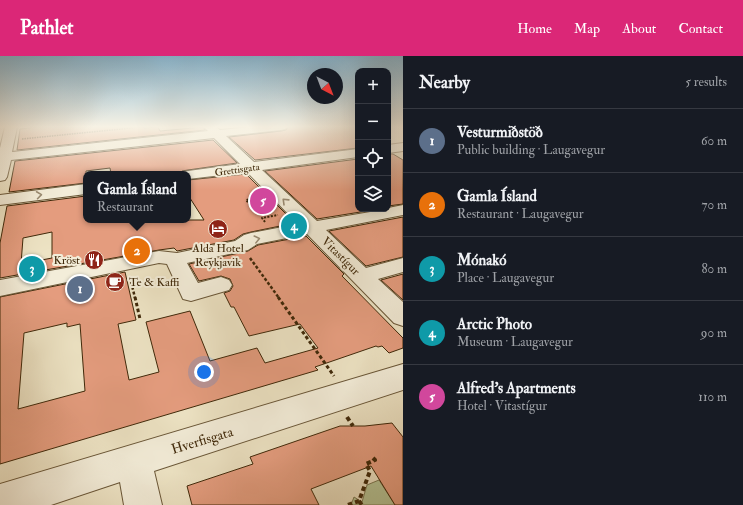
<!DOCTYPE html>
<html lang="en">
<head>
<meta charset="utf-8">
<style>
  :root { --surface:#171b24; --page:#20242c; --text:#f1f3f6; --muted:#9ea1a6; --line:#363941; --accent:#db2777 }
  body { margin:0; font-family:"IM FELL Double Pica",serif; background:var(--page); color:var(--text) }
  .controls { position:absolute; right:12px; top:12px; display:grid; overflow:hidden; border-radius:8px; box-shadow:0 4px 16px #0002 }
  .controls button { width:36px; height:36px; display:grid; place-items:center; padding:0; border:0; border-bottom:1px solid var(--line); background:var(--surface); color:var(--text); font:20px sans-serif }
  .compass { position:absolute; left:307px; top:12px; width:36px; height:36px; border-radius:50%; background:var(--surface); box-shadow:0 4px 16px #0002; rotate:138deg }
  .you { position:absolute; left:204px; top:316px; width:14px; height:14px; margin:-10px; border:3px solid #fff; border-radius:50%; background:#1a73e8; box-shadow:0 0 0 6px #1a73e833 }
  .badge { display:grid; place-items:center; width:26px; height:26px; border-radius:50%; background:var(--accent); color:#fff; font-size:13px; font-weight:700 }
  .pin { position:absolute; translate:-50% -50%; border:2px solid #fff; box-shadow:0 1px 4px #0006 }
  .popup { position:absolute; left:83px; top:115px; width:108px; height:52px; box-sizing:border-box; display:grid; place-content:center; border-radius:8px; background:var(--surface); filter:drop-shadow(0 1px 3px #0005); font-size:13px; white-space:nowrap; color:var(--muted) }
  .popup b { font-size:15px; color:var(--text) }
  .popup::after { content:''; position:absolute; left:50%; top:100%; margin-left:-8px; border:8px solid transparent; border-top-color:var(--surface) }
  .list { margin:0; padding:0; list-style:none }
  h2 { display:flex; justify-content:space-between; align-items:center; height:52px; margin:0; padding:0 16px; font-size:17px }
  h2 small { font-size:13px; font-weight:400; color:var(--muted) }
  .list li { display:grid; grid-template-columns:26px 1fr auto; gap:12px; align-items:center; box-sizing:border-box; height:64px; padding:0 16px; border-top:1px solid var(--line) }
  .list b { display:block; font-size:15px; white-space:nowrap }
  .list p { margin:0; font-size:13px; white-space:nowrap; color:var(--muted) }
  .list em { font-size:13px; font-style:normal; color:var(--muted) }
  .icon { flex:none; width:22px; height:22px; fill:none; stroke:currentColor; stroke-width:2; stroke-linecap:round; stroke-linejoin:round }
  .map { position:relative; flex:none; width:403px; height:449px; overflow:hidden }
  header { display:flex; align-items:center; gap:24px; box-sizing:border-box; height:56px; padding:0 20px; background:var(--accent); color:#fff }
  header strong { font-size:19px }
  nav { display:flex; gap:22px; margin-inline-start:auto; font-size:14px }
  main { display:flex }
  aside { flex:1; background:var(--surface) }
  .map>svg:first-child { display:block }
  .green { fill:#b5c496; stroke:#7a7650 }
  .building { fill:#e49c7e; stroke:#3f2809; fill-rule:evenodd }
  .lines { fill:none; stroke-linecap:round; stroke-linejoin:round }
  .minor-casing { stroke:#6a5738; stroke-width:2 }
  .path-far4 { stroke:#3f2809; stroke-width:1.5; stroke-dasharray:1.5 1; stroke-linecap:butt }
  .path-far3 { stroke:#3f2809; stroke-width:2; stroke-dasharray:2 1.5; stroke-linecap:butt }
  .path-far2 { stroke:#3f2809; stroke-width:2.5; stroke-dasharray:3 2; stroke-linecap:butt }
  .path-far1 { stroke:#3f2809; stroke-width:3; stroke-dasharray:3.5 2.5; stroke-linecap:butt }
  .path { stroke:#3f2809; stroke-width:4; stroke-dasharray:4.5 3; stroke-linecap:butt }
  .minor { fill:#f3edd9; fill-rule:evenodd }
  .oneway { stroke:#998a71 }
  .labels { text-anchor:middle; stroke-width:4; stroke-linejoin:round; paint-order:stroke }
  .far-street-label { font-size:10px; fill:#3f2809; stroke:#f3edd9 }
  .poi-label { font-size:12px; fill:#3f2809; stroke:#f3edd9 }
  .street-label { font-size:12px; fill:#3f2809; stroke:#f3edd9 }
  .near-street-label { font-size:14px; fill:#3f2809; stroke:#f3edd9 }
</style>
</head>
<body>
<header>
<strong>Pathlet</strong>
<nav><a>Home</a><a>Map</a><a>About</a><a>Contact</a></nav>
</header>
<main>
<div class="map">
<svg width="403" height="449" viewBox="0 0 403 449">
  <rect width="100%" height="100%" fill="#ede3c4"/>
  <filter id="stains"><feTurbulence type="fractalNoise" baseFrequency=".005" numOctaves="4"/><feColorMatrix values="0 0 0 0 .2 0 0 0 0 .09 0 0 0 0 .02 0 0 0 .5 -.17"/></filter>
  <radialGradient id="worn" r=".72"><stop offset=".6" stop-color="#630" stop-opacity="0"/><stop offset="1" stop-color="#630" stop-opacity=".3"/></radialGradient>
  <polygon class="green" points="379,424 395,449 351,449 354,441 362,446 367,429"/>
  <g class="building">
    <polygon points="38,71 143,71 144,72 158,71 160,75 203,71 205,74 17,94 20,73"/>
    <polygon points="288,71 358,71 358,92 255,104 229,81 281,75 286,74"/>
    <polygon points="213,84 237,107 188,114 182,115 180,118 111,118 110,112 86,115 86,127 9,136 15,105"/>
    <polygon points="388,98 393,98 403,104 403,148 388,150"/>
    <polygon points="358,103 358,153 379,153 317,163 265,115"/>
    <path d="M 246,118 L 295,167 L 251,176 L 243,178 L 234,184 L 177,195 L 174,192 L 159,194 L 0,222 L 0,187 L 7,150 L 86,140 L 86,164 L 204,164 L 188,139 L 188,124 ZM 52,176 L 52,202 L 21,208 L 23,182 Z"/>
    <polygon points="403,161 403,201 366,210 329,175"/>
    <path d="M 306,180 L 344,218 L 342,220 L 403,282 L 403,292 L 389,297 L 382,290 L 378,291 L 376,290 L 315,311 L 318,314 L 0,408 L 0,241 L 125,216 L 136,264 L 118,268 L 129,324 L 159,316 L 146,266 L 190,255 L 210,305 L 257,292 L 265,307 L 318,292 L 300,268 L 249,280 L 234,251 L 231,251 L 224,237 L 230,235 L 233,230 L 230,223 L 221,220 L 199,225 L 189,208 L 248,195 L 258,189 ZM 67,267 L 67,271 L 80,268 L 85,335 L 18,353 L 24,277 Z"/>
    <polygon points="403,218 403,244 381,224"/>
    <polygon points="392,367 403,381 403,449 395,449 371,410 311,433 319,449 192,449 187,430 253,408 250,401 340,370 365,370"/>
  </g>
  <g class="lines">
    <defs>
      <g id="minor">
        <polygon points="5,71 17,71 12,96 208,75 204,71 216,71 220,74 250,71 287,71 285,73 281,74 226,80 254,106 358,93 358,101 262,114 317,165 388,153 388,152 403,149 403,159 326,174 366,212 403,202 403,216 378,223 403,246 403,270 394,267 307,178 257,188 248,194 187,207 198,227 221,221 229,224 232,229 229,234 191,245 183,243 167,208 159,207 0,240 0,224 159,195 177,197 235,185 244,179 251,177 298,168 247,116 188,123 188,118 181,118 183,116 188,115 240,108 214,82 11,104 7,121 5,124 0,125 0,92"/>
        <polygon points="403,87 403,95 388,97 388,89"/>
        <polygon points="86,128 86,138 0,149 0,139"/>
        <polygon points="403,308 403,334 154,415 162,449 124,449 120,426 51,449 0,449 0,428"/>
      </g>
    </defs>
    <use href="#minor" class="minor-casing"/>
    <polyline class="path-far4" points="22,83 140,71"/>
    <g class="path-far3">
      <polyline points="249,144 256,149"/>
      <polyline points="255,154 246,144 260,141"/>
      <polyline points="265,166 262,162 278,159"/>
    </g>
    <g class="path-far2">
      <polyline points="250,202 279,242"/>
      <polyline points="130,221 135,242"/>
    </g>
    <g class="path-far1">
      <polyline points="135,241 140,263"/>
      <polyline points="278,241 334,320"/>
    </g>
    <g class="path">
      <polyline points="347,361 353,370"/>
      <polyline points="359,445 362,449"/>
      <polyline points="348,449 359,445 370,415 366,408 375,404 373,402"/>
    </g>
    <use href="#minor" class="minor"/>
  </g>
  <defs><path id="oneway-chevron" d="M-2-3.5L2.5 0L-2 3.5" fill="none" stroke-width="1.6" stroke-linecap="round" stroke-linejoin="round"/></defs>
  <g class="oneway">
    <use href="#oneway-chevron" transform="translate(39 139) rotate(-8)"/>
    <use href="#oneway-chevron" transform="translate(285 145) rotate(-136)"/>
    <use href="#oneway-chevron" transform="translate(257 183) rotate(-14)"/>
  </g>
  <linearGradient id="sky" x2="0" y2="1"><stop stop-color="#88b8d4"/><stop offset="0.53" stop-color="#f7f2e4"/><stop offset="1" stop-color="#f7f2e4" stop-opacity="0"/></linearGradient>
  <rect width="403" height="134" fill="url(#sky)"/>
  <defs>
    <symbol id="hotel-disc" viewBox="-11 -11 22 22"><circle r="9.5" fill="#8f2418" stroke="#f3edd9"/><path d="M-6-4.5h1.5V1H6V5H4.5V3h-9V5H-6ZM-4 0a1.8 1.8 0 1 1 3.6 0ZM.5 0V-2.5h3Q6-2.5 6 0Z" fill="#fff"/></symbol>
    <symbol id="restaurant-disc" viewBox="-11 -11 22 22"><circle r="9.5" fill="#8f2418" stroke="#f3edd9"/><path d="M-5-6h1v4h1v-4h1v4h1v-4h1v5L-1.5 .5V6h-2V.5L-5-1ZM5-6V6H3V1.5H1.5Q1.5-4 5-6Z" fill="#fff"/></symbol>
    <symbol id="cafe-disc" viewBox="-11 -11 22 22"><circle r="9.5" fill="#8f2418" stroke="#f3edd9"/><path d="M-5.5-4.5H6V0H3Q3 3.5 0 3.5H-2.5Q-5.5 3.5-5.5 0ZM3-3.2v2h1.7v-2ZM-6 4.5H4V6H-6Z" fill="#fff"/></symbol>
  </defs>
  <g fill-rule="evenodd">
    <use href="#hotel-disc" x="207" y="162" width="22" height="22"/>
    <use href="#restaurant-disc" x="83" y="193" width="22" height="22"/>
    <use href="#cafe-disc" x="104" y="215" width="22" height="22"/>
  </g>
  <g class="labels">
    <g class="far-street-label">
      <text transform="translate(237 113) rotate(-8)" y="4">Grettisgata</text>
    </g>
    <g class="poi-label">
      <text x="218" y="196">Alda Hotel<tspan x="218" dy="14">Reykjavik</tspan></text>
      <text x="80" y="208" text-anchor="end">Kröst</text>
      <text x="129" y="230" text-anchor="start">Te &amp; Kaffi</text>
    </g>
    <g class="street-label">
      <text transform="translate(341 200) rotate(45)" y="4">Vitastígur</text>
    </g>
    <g class="near-street-label">
      <text transform="translate(202 384) rotate(-17)" y="5">Hverfisgata</text>
    </g>
  </g>
  <rect width="100%" height="100%" filter="url(#stains)"/>
  <rect width="100%" height="100%" fill="url(#worn)"/>
</svg>
<div class="controls">
<button>+</button>
<button>−</button>
<button><svg class="icon" aria-label="locate" viewBox="0 0 24 24"><circle cx="12" cy="12" r="6"/><path d="M12 2v4M12 18v4M2 12h4M18 12h4"/></svg></button>
<button><svg class="icon" aria-label="layers" viewBox="0 0 24 24"><path d="M12 4l9 5-9 5-9-5zM3 14l9 5 9-5"/></svg></button>
</div>
<svg class="compass" viewBox="-18 -18 36 36"><path d="M0-13l5 13h-10z" fill="#e53935"/><path d="M0 13l5-13h-10z" fill="#9ea1a6"/></svg>
<div class="you"></div>
<div class="pin badge" style="left:80px;top:233px;background:#5c6f8a">1</div>
<div class="pin badge" style="left:137px;top:195px;background:#e8710a">2</div>
<div class="popup"><b>Gamla Ísland</b>Restaurant</div>
<div class="pin badge" style="left:32px;top:213px;background:#0f9aa8">3</div>
<div class="pin badge" style="left:294px;top:170px;background:#0f9aa8">4</div>
<div class="pin badge" style="left:263px;top:145px;background:#d1479c">5</div>
</div>
<aside>
<h2>Nearby<small>5 results</small></h2>
<ul class="list">
<li><span class="badge" style="background:#5c6f8a">1</span><div><b>Vesturmiðstöð</b><p>Public building · Laugavegur</p></div><em>60 m</em></li>
<li><span class="badge" style="background:#e8710a">2</span><div><b>Gamla Ísland</b><p>Restaurant · Laugavegur</p></div><em>70 m</em></li>
<li><span class="badge" style="background:#0f9aa8">3</span><div><b>Mónakó</b><p>Place · Laugavegur</p></div><em>80 m</em></li>
<li><span class="badge" style="background:#0f9aa8">4</span><div><b>Arctic Photo</b><p>Museum · Laugavegur</p></div><em>90 m</em></li>
<li><span class="badge" style="background:#d1479c">5</span><div><b>Alfred's Apartments</b><p>Hotel · Vitastígur</p></div><em>110 m</em></li>
</ul>
</aside>
</main>
</body>
</html>
